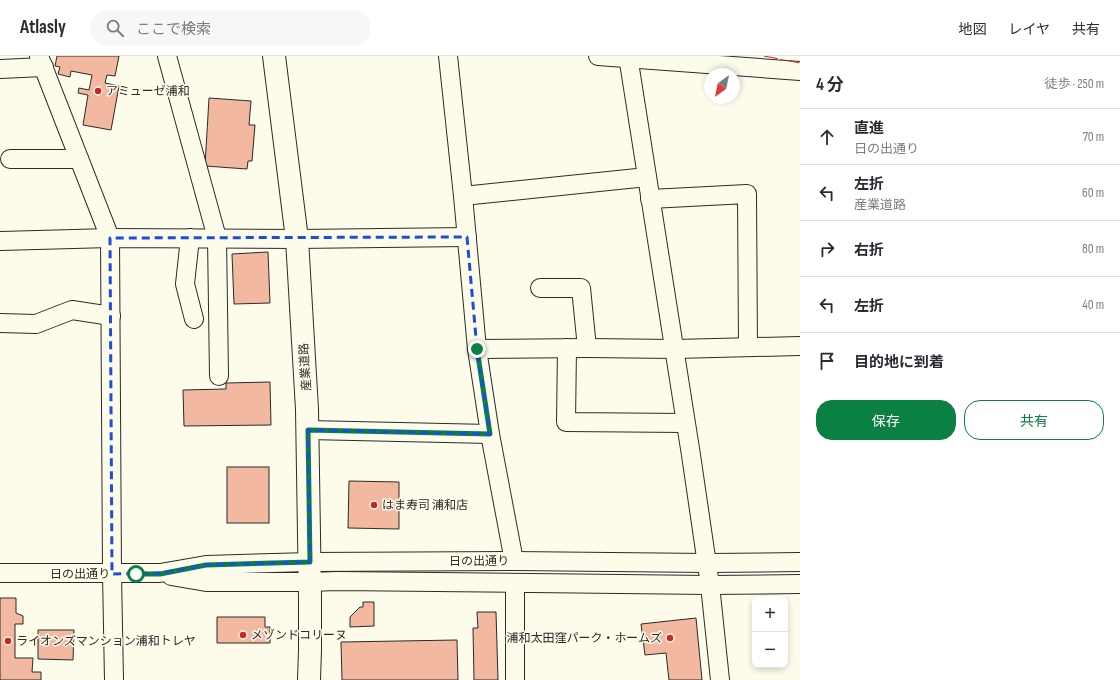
<!DOCTYPE html>
<html lang="ja">
<head>
<meta charset="utf-8">
<style>
  :root { --surface:#fff; --page:#f7f7f7; --text:#2b2b33; --muted:#7c7c81; --line:#e1e1e2; --accent:#0b8043 }
  body { margin:0; font-family:"Sofia Sans Condensed","Noto Sans JP",sans-serif; background:var(--page); color:var(--text) }
  .controls { position:absolute; right:12px; bottom:12px; display:grid; overflow:hidden; border-radius:8px; box-shadow:0 2px 6px #0003 }
  .controls button { width:36px; height:36px; display:grid; place-items:center; padding:0; border:0; border-bottom:1px solid var(--line); background:var(--surface); color:var(--text); font:20px sans-serif }
  .compass { position:absolute; left:704px; top:12px; width:36px; height:36px; border-radius:50%; background:var(--surface); box-shadow:0 2px 6px #0003; rotate:213deg }
  .stop { position:absolute; width:12px; height:12px; margin:-9px; border:3px solid #0b8043; border-radius:50%; background:#fff }
  .stop.end { background:#0b8043; border-color:#fff; box-shadow:0 1px 4px #0008 }
  .list { margin:0; padding:0; list-style:none }
  h2 { display:flex; justify-content:space-between; align-items:center; height:52px; margin:0; padding:0 16px; font-size:17px }
  h2 small { font-size:13px; font-weight:400; color:var(--muted) }
  .list li { display:grid; grid-template-columns:26px 1fr auto; gap:12px; align-items:center; box-sizing:border-box; height:56px; padding:0 16px; border-top:1px solid var(--line) }
  .list b { display:block; font-size:15px; white-space:nowrap }
  .list p { margin:0; font-size:13px; white-space:nowrap; color:var(--muted) }
  .list em { font-size:13px; font-style:normal; color:var(--muted) }
  .actions { display:flex; gap:8px; padding:12px 16px }
  .actions a { flex:1; padding:9px 0; border:1px solid var(--accent); border-radius:16px; text-align:center; font-size:14px; color:var(--accent) }
  .actions .main { background:var(--accent); color:#fff }
  .icon { flex:none; width:22px; height:22px; fill:none; stroke:currentColor; stroke-width:2; stroke-linecap:round; stroke-linejoin:round }
  .map { position:relative; flex:none; width:800px; height:624px; overflow:hidden }
  header { display:flex; align-items:center; gap:24px; box-sizing:border-box; height:56px; padding:0 20px; background:var(--surface); border-bottom:1px solid var(--line) }
  header strong { font-size:19px }
  nav { display:flex; gap:22px; margin-inline-start:auto; font-size:14px }
  .search { width:280px; height:36px; background:var(--page); display:flex; align-items:center; gap:10px; box-sizing:border-box; padding:0 14px; border-radius:16px; color:var(--muted); font-size:15px }
  main { display:flex }
  aside { flex:1; background:var(--surface) }
  .map>svg:first-child { display:block }
  .building { fill:#f2b8a0; stroke:#2b2b2b }
  .lines { fill:none; stroke-linecap:round; stroke-linejoin:round }
  .minor-casing { stroke:#2b2b2b; stroke-width:20 }
  .major-casing { stroke:#2b2b2b; stroke-width:24 }
  .minor { stroke:#fdfbea; stroke-width:18 }
  .major { stroke:#fdfbea; stroke-width:22 }
  .power { stroke:#c62828; stroke-width:1; stroke-dasharray:14 3 2 3; stroke-linecap:butt }
  .route { stroke:#0b8043; stroke-width:5 }
  .marked { fill:none; stroke:#1d4ed8; stroke-width:3; stroke-dasharray:8 5; stroke-linejoin:round }
  .poi-dot { fill:#c62828; stroke:#fdfbea; stroke-width:1.5 }
  .labels { text-anchor:middle; stroke-width:3; stroke-linejoin:round; paint-order:stroke }
  .poi-label { font-size:12px; fill:#2b2b2b; stroke:#fdfbea; text-anchor:start }
  .street-label { font-size:12px; fill:#2b2b2b; stroke:#fdfbea }
</style>
</head>
<body>
<header>
<strong>Atlasly</strong>
<div class="search"><svg class="icon" aria-label="search" viewBox="0 0 24 24"><circle cx="10" cy="10" r="6"/><path d="M15 15l6 6"/></svg>ここで検索</div>
<nav><a>地図</a><a>レイヤ</a><a>共有</a></nav>
</header>
<main>
<div class="map">
<svg width="800" height="624" viewBox="0 0 800 624">
  <rect width="100%" height="100%" fill="#fdfbea"/>
  <g class="building">
    <polygon points="57,0 119,0 115,20 107,19 105,27 119,30 111,74 83,69 88,39 78,37 79,32 89,34 92,19 71,15 70,21 58,18 60,11 55,10"/>
    <polygon points="209,42 251,45 249,69 255,69 252,105 248,105 247,113 205,110"/>
    <polygon points="268,196 270,247 234,248 232,198"/>
    <polygon points="270,326 271,369 184,370 183,334 226,333 226,327"/>
    <rect x="227" y="411" width="42" height="56"/>
    <polygon points="349,425 399,426 399,473 348,472"/>
    <polygon points="0,542 16,542 16,557 23,560 23,568 15,568 15,602 33,602 32,616 41,616 41,624 0,624"/>
    <polygon points="363,546 374,546 374,570 350,571 350,561 360,551 363,551"/>
    <polygon points="477,556 496,556 498,624 474,624 473,572 478,572"/>
    <polygon points="217,561 265,561 265,571 270,571 270,587 217,587"/>
    <polygon points="696,562 702,624 669,624 666,597 645,599 641,568"/>
    <polygon points="38,574 74,574 73,604 38,603"/>
    <polygon points="457,584 458,624 342,624 341,586"/>
  </g>
  <g class="lines">
    <defs>
      <g id="minor">
        <polyline points="39,0 110,182 112,518 114,624"/>
        <polyline points="167,0 217,182 219,320"/>
        <polyline points="448,0 463,140 477,293 490,378 514,505"/>
        <polyline points="598,0 800,15"/>
        <polyline points="628,0 691,399 710,529 720,624"/>
        <polyline points="0,13 44,11"/>
        <polyline points="10,103 79,103"/>
        <polyline points="463,140 647,121"/>
        <polyline points="650,143 747,138 748,291"/>
        <polyline points="190,182 185,228 194,263"/>
        <polyline points="0,185 110,182 297,183 467,181"/>
        <polyline points="540,232 581,232 587,292"/>
        <polyline points="0,267 36,268 72,254 111,260"/>
        <polyline points="567,292 566,366 685,367"/>
        <polyline points="477,293 587,292 675,293 800,290"/>
        <polyline points="308,374 490,378"/>
        <polyline points="0,517 160,517 206,509 310,506 514,505 707,507 800,506"/>
        <polyline points="171,520 206,526 310,526 337,525 710,529 800,528"/>
        <polyline points="515,527 515,624"/>
      </g>
      <polyline id="major" points="274,0 297,183 307,353 310,542 310,594 309,624"/>
    </defs>
    <use href="#minor" class="minor-casing"/>
    <use href="#major" class="major-casing"/>
    <use href="#minor" class="minor"/>
    <use href="#major" class="major"/>
    <polyline class="power" points="764,0 800,7"/>
  </g>
  <g class="lines">
    <polyline class="route" points="136,518 160,518 206,509 310,506 308,374 490,378 477,293"/>
  </g>
  <path class="marked" d="M 467,181 L 477,293 L 490,378 L 308,374 L 310,506 L 206,509 L 160,517 L 112,518 L 110,182 Z"/>
  <g class="poi-dot">
    <circle cx="98" cy="35" r="4"/>
    <circle cx="374" cy="449" r="4"/>
    <circle cx="243" cy="579" r="4"/>
    <circle cx="670" cy="582" r="4"/>
    <circle cx="8" cy="585" r="4"/>
  </g>
  <g class="labels">
    <g class="poi-label">
      <text x="106" y="39">アミューゼ浦和</text>
      <text x="382" y="453">はま寿司 浦和店</text>
      <text x="251" y="583">メゾンドコリーヌ</text>
      <text x="662" y="586" text-anchor="end">浦和太田窪パーク・ホームズ</text>
      <text x="16" y="589">ライオンズマンション浦和トレヤ</text>
    </g>
    <g class="street-label">
      <text transform="translate(305 311) rotate(-94)" y="4">産業道路</text>
      <text x="479" y="509">日の出通り</text>
      <text x="80" y="522">日の出通り</text>
    </g>
  </g>
</svg>
<div class="controls">
<button>+</button>
<button>−</button>
</div>
<svg class="compass" viewBox="-18 -18 36 36"><path d="M0-13l5 13h-10z" fill="#e53935"/><path d="M0 13l5-13h-10z" fill="#7c7c81"/></svg>
<div class="stop" style="left:136px;top:518px"></div>
<div class="stop end" style="left:477px;top:293px"></div>
</div>
<aside>
<h2>4 分<small>徒歩 · 250 m</small></h2>
<ul class="list">
<li><svg class="icon" aria-label="ahead" viewBox="0 0 24 24"><path d="M12 20V5M6 11l6-6 6 6"/></svg><div><b>直進</b><p>日の出通り</p></div><em>70 m</em></li>
<li><svg class="icon" aria-label="left" viewBox="0 0 24 24"><path d="M17 20v-9H6M10 6l-5 5 5 5"/></svg><div><b>左折</b><p>産業道路</p></div><em>60 m</em></li>
<li><svg class="icon" aria-label="right" viewBox="0 0 24 24"><path d="M7 20v-9h11M14 6l5 5-5 5"/></svg><div><b>右折</b></div><em>80 m</em></li>
<li><svg class="icon" aria-label="left" viewBox="0 0 24 24"><path d="M17 20v-9H6M10 6l-5 5 5 5"/></svg><div><b>左折</b></div><em>40 m</em></li>
<li><svg class="icon" aria-label="arrive" viewBox="0 0 24 24"><path d="M6 21V4h12l-3 4 3 4H6"/></svg><div><b>目的地に到着</b></div></li>
</ul>
<div class="actions"><a class="main">保存</a><a>共有</a></div>
</aside>
</main>
</body>
</html>
